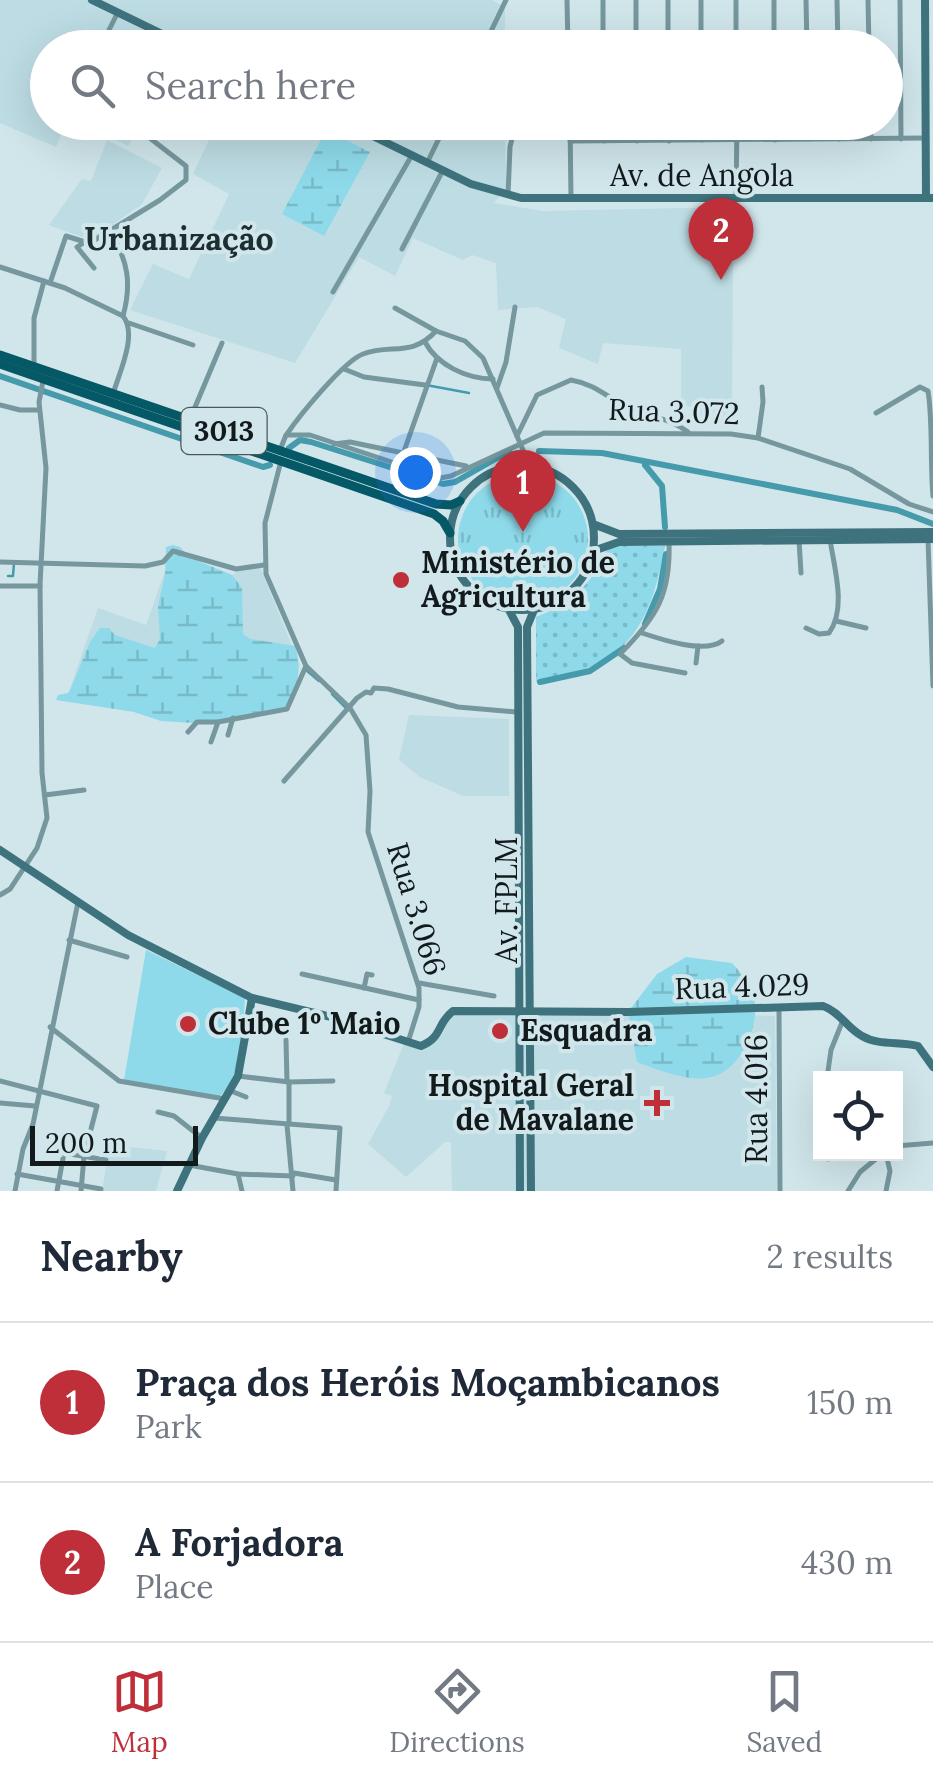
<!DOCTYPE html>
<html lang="en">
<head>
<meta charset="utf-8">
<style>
  :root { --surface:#fff; --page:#f6f6f7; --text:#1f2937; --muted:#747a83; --line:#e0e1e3; --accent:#bf2f3a }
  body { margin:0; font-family:Lora,serif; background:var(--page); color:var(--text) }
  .controls { position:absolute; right:30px; bottom:30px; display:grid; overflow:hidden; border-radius:0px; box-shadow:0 10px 40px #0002 }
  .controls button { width:90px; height:90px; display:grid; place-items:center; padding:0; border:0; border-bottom:2px solid var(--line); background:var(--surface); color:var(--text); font:50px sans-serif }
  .scale { position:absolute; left:30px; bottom:25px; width:168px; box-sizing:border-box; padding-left:10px; border:5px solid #121a1c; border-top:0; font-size:28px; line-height:35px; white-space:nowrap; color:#121a1c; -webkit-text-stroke:8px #d0e6eb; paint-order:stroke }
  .you { position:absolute; left:415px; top:472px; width:35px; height:35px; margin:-25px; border:8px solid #fff; border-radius:50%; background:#1a73e8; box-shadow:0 0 0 15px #1a73e833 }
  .badge { display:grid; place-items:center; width:65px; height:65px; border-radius:50%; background:var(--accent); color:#fff; font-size:32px; font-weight:700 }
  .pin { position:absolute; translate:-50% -82px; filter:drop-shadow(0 2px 5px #0008) }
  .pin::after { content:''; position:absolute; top:52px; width:35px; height:30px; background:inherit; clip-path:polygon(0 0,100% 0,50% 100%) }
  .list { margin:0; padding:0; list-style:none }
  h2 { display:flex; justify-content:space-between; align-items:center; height:130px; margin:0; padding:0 40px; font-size:42px }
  h2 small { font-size:32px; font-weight:400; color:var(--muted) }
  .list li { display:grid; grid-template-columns:65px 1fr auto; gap:30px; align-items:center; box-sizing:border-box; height:160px; padding:0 40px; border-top:2px solid var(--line) }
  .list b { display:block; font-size:38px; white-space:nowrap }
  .list p { margin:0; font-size:32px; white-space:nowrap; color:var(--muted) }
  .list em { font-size:32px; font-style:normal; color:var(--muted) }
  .icon { flex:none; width:55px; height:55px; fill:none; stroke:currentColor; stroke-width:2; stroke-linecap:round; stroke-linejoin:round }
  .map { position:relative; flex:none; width:933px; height:1191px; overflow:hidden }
  .search { position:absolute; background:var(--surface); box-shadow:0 10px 40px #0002; left:30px; right:30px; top:30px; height:110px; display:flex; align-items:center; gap:25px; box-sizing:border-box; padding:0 35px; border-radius:55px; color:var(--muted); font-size:38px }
  .sheet { height:450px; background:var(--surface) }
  nav { display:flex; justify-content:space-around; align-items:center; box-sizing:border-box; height:140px; border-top:2px solid var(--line); background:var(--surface); font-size:28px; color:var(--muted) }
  nav a { display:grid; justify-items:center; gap:5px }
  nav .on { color:var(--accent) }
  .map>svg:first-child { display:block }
  .built { fill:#bddce3 }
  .grass { fill:url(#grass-dots) }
  .wetland { fill:url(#wetland-marsh) }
  .park { fill:url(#park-tufts) }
  .pitch { fill:#8edaea }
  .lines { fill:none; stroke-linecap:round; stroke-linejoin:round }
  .stream { stroke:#459aac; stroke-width:2.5 }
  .canal { stroke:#459aac; stroke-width:6 }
  .street { stroke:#76979e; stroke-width:5 }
  .secondary { stroke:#3e737e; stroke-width:8 }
  .primary { stroke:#055966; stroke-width:9 }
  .poi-dot { fill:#bf2f3a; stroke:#d0e6eb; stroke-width:4 }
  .labels { text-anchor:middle; stroke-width:8; stroke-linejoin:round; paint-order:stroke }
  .shield { fill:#d0e6eb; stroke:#4b575a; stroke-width:2.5 }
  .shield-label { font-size:28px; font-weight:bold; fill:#121a1c }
  .street-label { font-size:30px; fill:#121a1c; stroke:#d0e6eb }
  .poi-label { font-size:30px; font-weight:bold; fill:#121a1c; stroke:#d0e6eb; text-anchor:start }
  .neighbourhood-label { font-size:32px; font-weight:bold; fill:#1c2e32; stroke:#d0e6eb }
</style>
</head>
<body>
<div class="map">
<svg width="933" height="1191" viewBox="0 0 933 1191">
  <defs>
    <pattern id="grass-dots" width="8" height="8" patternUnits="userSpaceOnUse" patternTransform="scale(2.5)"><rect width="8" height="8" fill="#8edaea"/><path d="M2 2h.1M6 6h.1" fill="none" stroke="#79bac8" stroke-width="1.8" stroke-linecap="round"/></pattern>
    <pattern id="wetland-marsh" width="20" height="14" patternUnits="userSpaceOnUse" patternTransform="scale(2.5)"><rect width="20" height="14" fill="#8edaea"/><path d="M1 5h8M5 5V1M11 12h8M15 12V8" fill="none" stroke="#79bac8"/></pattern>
    <pattern id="park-tufts" width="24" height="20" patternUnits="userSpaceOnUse" patternTransform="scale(2.5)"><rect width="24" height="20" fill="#8edaea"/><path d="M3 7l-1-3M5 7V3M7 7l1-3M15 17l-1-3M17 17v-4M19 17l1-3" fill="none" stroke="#79bac8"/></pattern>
  </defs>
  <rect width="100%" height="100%" fill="#d0e6eb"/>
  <g class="built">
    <polygon points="0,0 492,0 505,7 505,47 48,48 48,122 66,123 56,147 0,123"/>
    <polygon points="81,123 141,123 128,146"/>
    <polygon points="208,123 505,123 506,188 494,203 543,211 733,207 732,419 694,417 692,407 681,405 681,349 603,343 598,364 559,348 566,319 537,307 498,310 496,263 472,255 463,260 413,238 395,276 359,257 295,363 130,310 153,264 189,279 229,194 193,174 215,127"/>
    <polygon points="107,140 162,168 142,204 91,240 49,225 82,179 91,181"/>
    <polygon points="171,554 233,575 237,571 260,567 300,666 285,708 67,697 98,608 146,625"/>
    <polygon points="409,715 509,719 509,796 463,796 420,777 399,760"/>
    <polygon points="537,1010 775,1016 777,1191 452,1191 451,1142 445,1142 406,1177 368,1144 389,1106 392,1096 384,1093 405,1041 421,1046 431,1042 448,1015"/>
    <polygon points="110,1145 167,1151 156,1191 102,1191"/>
  </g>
  <path class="grass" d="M 615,545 L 665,546 C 654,602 641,649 582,671 C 567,676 550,678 536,682 L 536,617 C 557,609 577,597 591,578 C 601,563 599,554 615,545 Z"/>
  <g class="wetland">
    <polygon points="326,130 370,152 324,236 282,214"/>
    <path d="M 173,545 L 180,547 L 189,557 L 232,575 L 242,588 L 243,634 L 250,639 L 295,646 C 302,666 298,687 288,706 L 217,723 L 192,723 L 161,721 L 134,712 L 56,700 L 58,695 L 68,693 L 71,688 L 90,642 L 100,628 L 109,628 L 115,635 L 155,648 L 160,639 L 158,606 L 165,574 L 166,547 Z"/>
    <path d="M 686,957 L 732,963 C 742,974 753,987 755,1003 C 758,1029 740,1068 715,1076 C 692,1084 658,1070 637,1062 L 628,1012 L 657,974 Z"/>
  </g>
  <circle class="park" cx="523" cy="539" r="65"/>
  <path class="pitch" d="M 146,950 L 245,998 C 242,1031 244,1073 219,1097 L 124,1080 Z"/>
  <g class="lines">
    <g class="stream">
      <polyline points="426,385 469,393"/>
      <path d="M 289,448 L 300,440 L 311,442 L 443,484 C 471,479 493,452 521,451"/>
      <polyline points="8,576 13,576 14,563"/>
      <polyline points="306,670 319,681"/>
      <polyline points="332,694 346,708"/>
    </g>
    <g class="canal">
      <polyline points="0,376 263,467 270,465"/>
      <polyline points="289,448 300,440 311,442 443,484 455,482 509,451"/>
      <polyline points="539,451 602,453 897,510 933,524"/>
      <polyline points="645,465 662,486 665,527"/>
      <polyline points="645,624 660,589 666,554"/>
      <polyline points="540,682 590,671 624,648"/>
    </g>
    <g class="street">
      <polyline points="567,0 568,48"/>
      <polyline points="603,0 603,48"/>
      <polyline points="636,0 636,48"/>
      <polyline points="668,0 668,48"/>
      <polyline points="701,0 701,48"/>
      <polyline points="736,0 736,48"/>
      <polyline points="774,0 774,48"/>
      <polyline points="806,0 807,48"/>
      <polyline points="837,0 838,48"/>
      <polyline points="868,0 869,48"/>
      <polyline points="900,0 901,139"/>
      <polyline points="100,48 117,14"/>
      <polyline points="483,48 506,0"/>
      <polyline points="570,122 571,199"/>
      <polyline points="604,122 604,141"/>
      <polyline points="636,122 637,141"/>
      <polyline points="669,122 669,141"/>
      <polyline points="702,122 702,140"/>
      <polyline points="775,122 775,140"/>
      <polyline points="808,122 808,139"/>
      <polyline points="839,122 839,139"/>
      <polyline points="871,122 871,139"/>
      <polyline points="63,132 64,122"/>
      <polyline points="570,141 925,138"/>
      <polyline points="427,163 447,122"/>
      <polyline points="508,195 510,147 516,122"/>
      <polyline points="736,198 737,122"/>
      <path d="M 110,231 C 128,261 132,283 123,316"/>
      <polyline points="85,242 77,247 94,268"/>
      <polyline points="402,249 443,170"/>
      <path d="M 0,267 L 65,288 L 123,316 C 138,335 119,373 113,394"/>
      <polyline points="50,283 66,236 85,242 93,241 160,200 186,180 186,166 151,139"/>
      <polyline points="333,292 412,155"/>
      <polyline points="395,308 436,331 465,341 483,358 530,466"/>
      <polyline points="129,323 193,345"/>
      <path d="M 425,342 C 437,365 467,379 493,379"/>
      <polyline points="34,366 34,318 44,281"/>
      <polyline points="344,369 364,377 425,385"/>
      <polyline points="497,388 506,362 515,307"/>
      <polyline points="0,405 20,410 39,410"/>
      <path d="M 876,413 L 920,387 L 928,391 C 933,420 930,464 933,496"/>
      <polyline points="190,419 222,343"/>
      <path d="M 287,434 C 299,416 344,361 363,354 C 391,343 411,358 436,331"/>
      <path d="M 517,436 L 537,395 L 571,380 C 595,384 608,398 628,408 C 649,418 669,417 688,432"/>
      <polyline points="758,438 763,402 762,387"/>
      <polyline points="334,444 350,442 466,466"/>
      <polyline points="280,450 286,435 310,435 440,478 451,476 544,433 731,434 758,438 850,469 909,504 933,512"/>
      <polyline points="403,454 437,358"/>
      <polyline points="281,461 265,523 266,574 306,666 350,708 366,735 370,791 368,832 419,988 419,1007 408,1042"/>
      <polyline points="928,539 933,686"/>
      <polyline points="799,540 801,573"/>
      <path d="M 669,541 C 671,594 657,617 620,654 L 632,663 L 685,673"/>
      <polyline points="0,562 145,566 163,562 173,551 236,569 264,565"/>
      <polyline points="0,586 40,586"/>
      <polyline points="836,621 866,628"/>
      <path d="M 806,628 L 819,634 L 829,633 C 847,608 834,568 830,539"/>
      <path d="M 642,633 C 663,640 705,654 722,641"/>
      <polyline points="696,663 698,646"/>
      <polyline points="188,732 197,722 218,722 287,709 306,666"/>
      <polyline points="228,735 233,718"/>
      <polyline points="211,742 218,722"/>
      <polyline points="284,781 357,698 366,692 371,693 374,688 388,689 458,707 517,712"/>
      <polyline points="45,795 84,790"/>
      <polyline points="0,895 10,889 37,848 47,818 42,773 40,585 46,468 39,402 43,381"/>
      <polyline points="69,940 127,957"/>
      <polyline points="302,974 419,1000"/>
      <polyline points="419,983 494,996"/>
      <polyline points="364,988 367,974 372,975"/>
      <polyline points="779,1007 780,1191"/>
      <polyline points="50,1027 119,1081 225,1099"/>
      <polyline points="286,1040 287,1082"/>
      <polyline points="238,1076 289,1082 333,1081"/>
      <polyline points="827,1078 831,1050 843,1020"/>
      <polyline points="0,1081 97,1106 84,1156 81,1191"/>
      <polyline points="289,1082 289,1124"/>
      <polyline points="231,1091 246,1097"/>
      <polyline points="0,1103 35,1106"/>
      <polyline points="158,1112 174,1116 202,1138"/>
      <polyline points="214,1118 340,1128 336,1191"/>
      <polyline points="287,1125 293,1191"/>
      <polyline points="896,1146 933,1143"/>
      <polyline points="828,1159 828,1154"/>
      <polyline points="189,1165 238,1174 293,1176"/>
      <polyline points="294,1173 336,1180"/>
      <polyline points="17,1174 101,1189"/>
      <polyline points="238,1174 242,1191"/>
      <polyline points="15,1191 23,1149 33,1124 78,902"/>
      <polyline points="57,1191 64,1153 106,1160"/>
      <polyline points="848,1191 860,1172 882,1154"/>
      <polyline points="886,1191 890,1171 886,1154"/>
    </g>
    <g class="secondary">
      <polyline points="92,0 191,48"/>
      <polyline points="925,0 926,198"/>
      <polyline points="344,122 471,184 521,198 933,198"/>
      <circle cx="522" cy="538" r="72"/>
      <polyline points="593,524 619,534 933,532"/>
      <polyline points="593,551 619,542 933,539"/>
      <polyline points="509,610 518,627 520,1191"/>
      <path d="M 0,850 L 128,935 L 252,998 L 327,1016 L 421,1046 C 443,1037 436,1024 453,1011 L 628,1012 L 823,1006 C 840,1012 847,1028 862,1036 C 879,1046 900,1041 918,1046 L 933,1067"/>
      <polyline points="177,1191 202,1138 238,1076 252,998"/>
      <polyline points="531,1191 527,627 534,610"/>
    </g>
    <g class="primary">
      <polyline points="0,355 436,504 451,505 460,501"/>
      <polyline points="0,364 434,514 443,521 450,533"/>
    </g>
  </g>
  <g class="poi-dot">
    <circle cx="401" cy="580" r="10"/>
    <circle cx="188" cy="1024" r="10"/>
    <circle cx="500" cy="1031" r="10"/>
    <path d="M652 1088h10v10h10v10h-10v10h-10v-10h-10v-10h10z"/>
  </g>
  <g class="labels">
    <rect class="shield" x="181.5" y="408" width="85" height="46" rx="8"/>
    <g class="shield-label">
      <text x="224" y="441">3013</text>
    </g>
    <g class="street-label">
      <text x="702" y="186">Av. de Angola</text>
      <text transform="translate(674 412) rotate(2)" y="10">Rua 3.072</text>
      <text transform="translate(507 900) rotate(-90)" y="10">Av. FPLM</text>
      <text transform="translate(416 909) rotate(73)" y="10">Rua 3.066</text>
      <text transform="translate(742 987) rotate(-2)" y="10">Rua 4.029</text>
      <text transform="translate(757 1099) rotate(-90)" y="10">Rua 4.016</text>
    </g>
    <g class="poi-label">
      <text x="421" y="573">Ministério de<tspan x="421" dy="34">Agricultura</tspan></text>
      <text x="208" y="1034">Clube 1º Maio</text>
      <text x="520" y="1041">Esquadra</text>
      <text x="634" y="1096" text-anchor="end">Hospital Geral<tspan x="634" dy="34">de Mavalane</tspan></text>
    </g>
    <g class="neighbourhood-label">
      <text x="179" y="250">Urbanização</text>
    </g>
  </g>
</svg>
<div class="controls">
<button><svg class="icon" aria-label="locate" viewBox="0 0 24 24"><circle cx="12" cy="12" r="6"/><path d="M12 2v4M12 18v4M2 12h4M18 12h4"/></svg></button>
</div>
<div class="scale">200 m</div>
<div class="you"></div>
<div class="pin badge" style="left:523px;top:532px">1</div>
<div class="pin badge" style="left:721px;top:280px">2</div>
<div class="search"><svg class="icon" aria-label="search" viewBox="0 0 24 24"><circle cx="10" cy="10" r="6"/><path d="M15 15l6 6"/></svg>Search here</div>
</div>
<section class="sheet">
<h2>Nearby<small>2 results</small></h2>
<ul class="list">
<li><span class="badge">1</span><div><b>Praça dos Heróis Moçambicanos</b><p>Park</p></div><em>150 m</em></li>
<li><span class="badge">2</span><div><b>A Forjadora</b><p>Place</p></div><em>430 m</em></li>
</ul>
</section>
<nav>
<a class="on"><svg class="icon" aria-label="map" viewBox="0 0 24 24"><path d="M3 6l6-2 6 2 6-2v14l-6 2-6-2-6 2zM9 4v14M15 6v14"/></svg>Map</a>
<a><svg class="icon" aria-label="directions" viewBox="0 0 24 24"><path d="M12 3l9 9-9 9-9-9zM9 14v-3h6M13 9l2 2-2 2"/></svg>Directions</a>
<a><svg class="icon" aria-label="saved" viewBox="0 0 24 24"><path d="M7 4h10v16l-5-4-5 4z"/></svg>Saved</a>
</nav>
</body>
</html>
